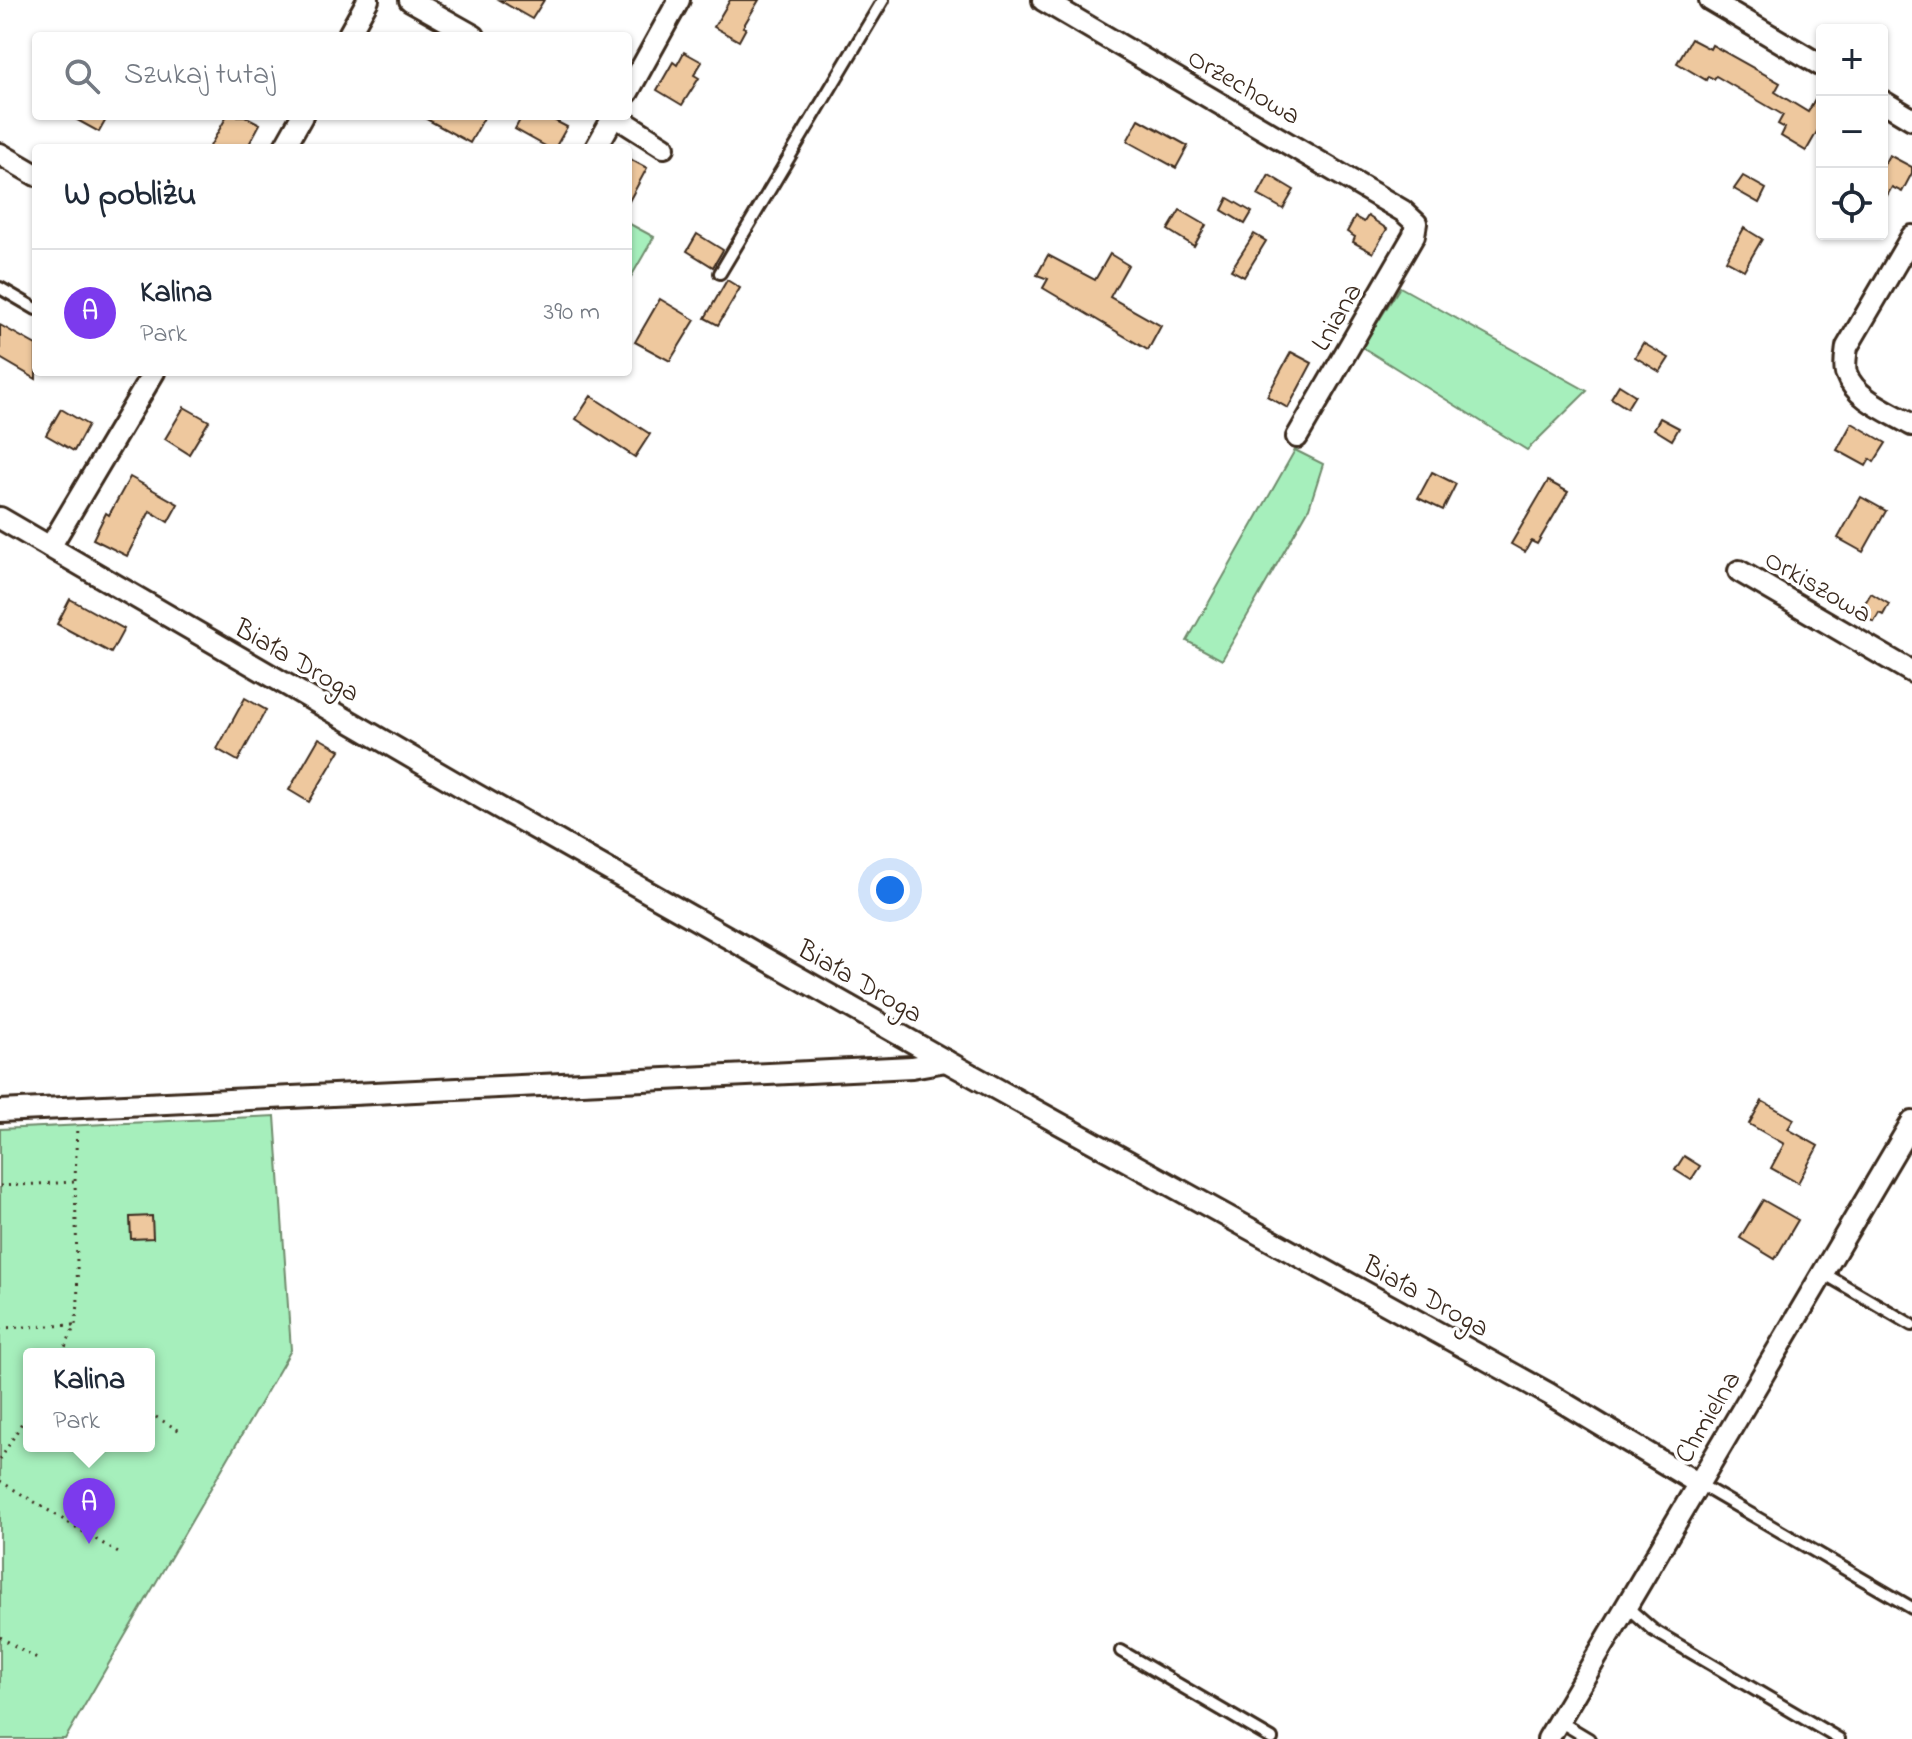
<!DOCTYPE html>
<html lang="pl">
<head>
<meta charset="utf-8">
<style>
  :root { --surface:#fff; --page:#f6f6f7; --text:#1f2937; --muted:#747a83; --line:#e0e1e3; --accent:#7c3aed }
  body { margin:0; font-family:"Indie Flower",sans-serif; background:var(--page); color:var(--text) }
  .controls { position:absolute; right:24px; top:24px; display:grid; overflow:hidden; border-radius:8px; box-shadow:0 2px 6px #0004 }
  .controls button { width:72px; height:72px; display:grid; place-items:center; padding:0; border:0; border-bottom:2px solid var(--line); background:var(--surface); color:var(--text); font:40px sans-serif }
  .you { position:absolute; left:890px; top:890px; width:28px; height:28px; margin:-20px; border:6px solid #fff; border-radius:50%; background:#1a73e8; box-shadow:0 0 0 12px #1a73e833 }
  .badge { display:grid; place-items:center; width:52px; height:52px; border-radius:50%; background:var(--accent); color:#fff; font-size:26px; font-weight:700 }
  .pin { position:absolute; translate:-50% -66px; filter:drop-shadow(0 2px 4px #0008) }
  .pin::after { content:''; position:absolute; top:42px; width:28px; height:24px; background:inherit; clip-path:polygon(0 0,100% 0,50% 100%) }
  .popup { position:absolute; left:23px; top:1348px; width:132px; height:104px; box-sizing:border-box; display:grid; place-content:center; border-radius:8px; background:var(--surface); filter:drop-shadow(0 2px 6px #0005); font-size:26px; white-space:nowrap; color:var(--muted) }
  .popup b { font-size:30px; color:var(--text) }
  .popup::after { content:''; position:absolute; left:50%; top:100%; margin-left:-16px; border:16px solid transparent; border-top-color:var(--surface) }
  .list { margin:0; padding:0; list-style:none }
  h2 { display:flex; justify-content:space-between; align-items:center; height:104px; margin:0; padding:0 32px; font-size:34px }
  h2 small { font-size:26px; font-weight:400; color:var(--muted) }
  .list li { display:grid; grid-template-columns:52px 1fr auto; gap:24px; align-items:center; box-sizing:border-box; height:128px; padding:0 32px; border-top:2px solid var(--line) }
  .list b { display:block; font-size:30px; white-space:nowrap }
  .list p { margin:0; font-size:26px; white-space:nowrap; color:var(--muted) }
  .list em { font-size:26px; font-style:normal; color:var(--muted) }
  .icon { flex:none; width:44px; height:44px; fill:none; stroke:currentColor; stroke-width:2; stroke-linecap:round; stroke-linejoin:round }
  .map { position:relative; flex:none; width:1912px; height:1739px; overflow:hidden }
  .search { position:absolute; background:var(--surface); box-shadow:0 2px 6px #0004; left:32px; top:32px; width:600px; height:88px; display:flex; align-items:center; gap:20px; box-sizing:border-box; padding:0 28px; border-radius:8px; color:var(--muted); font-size:30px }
  .panel { position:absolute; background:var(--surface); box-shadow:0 2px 6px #0004; left:32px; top:144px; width:600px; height:232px; border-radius:8px }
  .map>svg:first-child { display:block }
  .green { fill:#a6efbc; stroke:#708c6d; stroke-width:2; fill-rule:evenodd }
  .building { fill:#eec89e; stroke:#3b2a1e; stroke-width:2 }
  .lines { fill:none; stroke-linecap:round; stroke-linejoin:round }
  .service-casing { stroke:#3b2a1e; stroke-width:16 }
  .minor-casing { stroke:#3b2a1e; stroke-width:26 }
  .path { stroke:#3b2a1e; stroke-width:3; stroke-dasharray:2 6; stroke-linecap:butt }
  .service { stroke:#fff; stroke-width:10 }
  .minor { stroke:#fff; stroke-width:20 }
  .labels { text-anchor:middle; stroke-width:7; stroke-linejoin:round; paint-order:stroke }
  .street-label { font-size:28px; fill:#3b2a1e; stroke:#fff }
</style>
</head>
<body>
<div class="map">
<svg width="1912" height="1739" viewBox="0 0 1912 1739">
  <rect width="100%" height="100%" fill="#fff"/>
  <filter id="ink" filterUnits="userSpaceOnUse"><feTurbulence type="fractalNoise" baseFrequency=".0125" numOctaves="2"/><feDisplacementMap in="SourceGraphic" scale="16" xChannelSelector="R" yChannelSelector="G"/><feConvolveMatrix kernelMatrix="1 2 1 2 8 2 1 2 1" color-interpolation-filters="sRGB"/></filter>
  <g filter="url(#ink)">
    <g class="green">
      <polygon points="628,223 654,237 628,282"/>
      <polygon points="1400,287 1587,391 1527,450 1362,347"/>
      <polygon points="1295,450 1323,464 1309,508 1222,660 1187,641"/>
      <path d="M 275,1116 L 291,1350 L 65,1739 L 0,1739 L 0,1129 ZM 29,1354 L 149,1354 L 149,1446 L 29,1446 Z"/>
    </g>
    <g class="building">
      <polygon points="499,0 544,0 532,19"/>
      <polygon points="730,0 759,0 743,27 746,28 739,41 714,27"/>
      <polygon points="1691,39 1710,49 1712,45 1780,83 1775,92 1808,112 1822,88 1822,123 1806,151 1781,136 1785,128 1778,124 1783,115 1716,76 1714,79 1708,76 1706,80 1677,63"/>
      <polygon points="684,52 702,62 694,75 699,78 682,105 657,90 673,62 677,65"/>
      <polygon points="70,116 108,116 99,132"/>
      <polygon points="227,116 245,116 260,124 247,148 209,148"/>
      <polygon points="421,116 485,116 470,143"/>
      <polygon points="522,116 546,116 567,127 555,148 549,148 515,129"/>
      <polygon points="1139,119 1188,146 1176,168 1127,141"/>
      <polygon points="1889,155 1912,167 1912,173 1902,192 1892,187 1882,204 1882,168"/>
      <polygon points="628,158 647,168 628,203"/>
      <polygon points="1269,175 1294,190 1283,209 1258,195"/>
      <polygon points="1743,176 1766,189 1759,203 1734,189"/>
      <polygon points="1228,198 1252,212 1245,224 1222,210"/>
      <polygon points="1180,210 1206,225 1194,246 1168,230"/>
      <polygon points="1368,216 1387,229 1373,253 1353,242 1355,237 1347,232 1355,217 1364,222"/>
      <polygon points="1744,228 1762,239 1744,270 1726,260"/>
      <polygon points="697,234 723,250 713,267 687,251"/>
      <polygon points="1254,234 1266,241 1244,277 1231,270"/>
      <polygon points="1110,254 1128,265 1110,297 1161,326 1148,350 1043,288 1048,279 1037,275 1048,255 1095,280"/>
      <polygon points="727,280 740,288 718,325 705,318"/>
      <polygon points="660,299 695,320 670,361 635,342"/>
      <polygon points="0,325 36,345 36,379 0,358"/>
      <polygon points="1643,343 1669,358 1660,372 1635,357"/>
      <polygon points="1291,352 1312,363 1288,408 1267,396"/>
      <polygon points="1619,385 1635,395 1627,408 1611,398"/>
      <polygon points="591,396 650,434 635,457 576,419"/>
      <polygon points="184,407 209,421 189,454 165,439"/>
      <polygon points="61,409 88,425 74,451 46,435"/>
      <polygon points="1660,418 1679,428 1672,440 1654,429"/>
      <polygon points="1852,423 1886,443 1874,462 1870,459 1866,466 1837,450"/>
      <polygon points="1432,472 1456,484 1443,510 1418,498"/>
      <polygon points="130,477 178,504 168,522 150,511 127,556 93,539 106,513 109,515"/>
      <polygon points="1548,481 1568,492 1537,544 1531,541 1525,552 1511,544"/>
      <polygon points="1861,497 1886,511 1863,552 1838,538"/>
      <polygon points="1871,593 1889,604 1883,615 1879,613 1874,622 1859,613"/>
      <polygon points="70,599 124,629 111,653 57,624"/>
      <polygon points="245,698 266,710 238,761 217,749"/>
      <polygon points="319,738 340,750 309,802 289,790"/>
      <polygon points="1762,1101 1794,1119 1788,1129 1818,1146 1798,1183 1771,1168 1784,1144 1749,1124"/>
      <polygon points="1684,1156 1700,1166 1691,1180 1675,1170"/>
      <polygon points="1763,1200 1798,1220 1775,1259 1740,1238"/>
      <polygon points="152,1216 153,1238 131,1239 130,1217"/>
    </g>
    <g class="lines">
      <defs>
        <g id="service">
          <polyline points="720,273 883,0"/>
          <polyline points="0,288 36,309"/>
          <polyline points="1823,1273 1912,1325"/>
          <polyline points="1699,1484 1912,1608"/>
          <polyline points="1627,1607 1653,1630 1839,1739"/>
          <polyline points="1121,1651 1272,1739"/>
          <polyline points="1559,1721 1589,1739"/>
        </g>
        <g id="minor">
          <polyline points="410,0 474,36"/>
          <polyline points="1043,0 1403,211 1416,223 1414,235 1297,437"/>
          <polyline points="1710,0 1822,66"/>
          <polyline points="348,36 368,0"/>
          <polyline points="628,92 679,0"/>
          <polyline points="1882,101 1912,119"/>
          <polyline points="615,116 664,147"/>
          <polyline points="284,148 302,116"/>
          <polyline points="596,148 614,116"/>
          <polyline points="0,154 36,175"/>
          <path d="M 1912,236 L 1847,347 C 1846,355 1844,365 1846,373 C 1855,399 1890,412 1912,425"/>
          <polyline points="0,518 466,789 946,1061 1549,1394 1699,1484"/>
          <polyline points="50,547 154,372"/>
          <polyline points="1739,571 1912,672"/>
          <polyline points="0,1111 912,1067 946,1061"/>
          <polyline points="1548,1739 1912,1122"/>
        </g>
      </defs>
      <use href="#service" class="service-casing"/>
      <use href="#minor" class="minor-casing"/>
      <g class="path">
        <polyline points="0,1186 75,1182"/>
        <polyline points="0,1328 75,1325"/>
        <polyline points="62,1354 75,1325 78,1305 75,1182 77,1125"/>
        <polyline points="149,1413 180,1431"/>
        <polyline points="0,1460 29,1411"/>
        <polyline points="0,1481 120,1554"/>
        <polyline points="0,1637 40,1661"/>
      </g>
      <use href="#service" class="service"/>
      <use href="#minor" class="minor"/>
    </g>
  </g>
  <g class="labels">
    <g class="street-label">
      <text transform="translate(1245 85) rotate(30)" y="10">Orzechowa</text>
      <text transform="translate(1335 316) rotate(-60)" y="10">Lniana</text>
      <text transform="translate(1819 585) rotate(30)" y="10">Orkiszowa</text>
      <text transform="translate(298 659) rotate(30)" y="10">Biała Droga</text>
      <text transform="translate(861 980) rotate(30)" y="10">Biała Droga</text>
      <text transform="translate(1427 1295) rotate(29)" y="10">Biała Droga</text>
      <text transform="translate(1706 1416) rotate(-59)" y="10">Chmielna</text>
    </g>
  </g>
</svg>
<div class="controls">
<button>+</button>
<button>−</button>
<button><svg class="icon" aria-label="locate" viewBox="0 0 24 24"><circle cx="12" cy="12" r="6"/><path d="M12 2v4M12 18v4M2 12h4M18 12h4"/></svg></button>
</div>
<div class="you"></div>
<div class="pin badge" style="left:89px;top:1544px">A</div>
<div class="popup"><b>Kalina</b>Park</div>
<div class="search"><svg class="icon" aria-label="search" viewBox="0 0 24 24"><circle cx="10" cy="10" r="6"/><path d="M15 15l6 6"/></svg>Szukaj tutaj</div>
<section class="panel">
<h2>W pobliżu<small></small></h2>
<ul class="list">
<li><span class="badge">A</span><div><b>Kalina</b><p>Park</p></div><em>390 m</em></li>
</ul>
</section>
</div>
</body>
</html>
